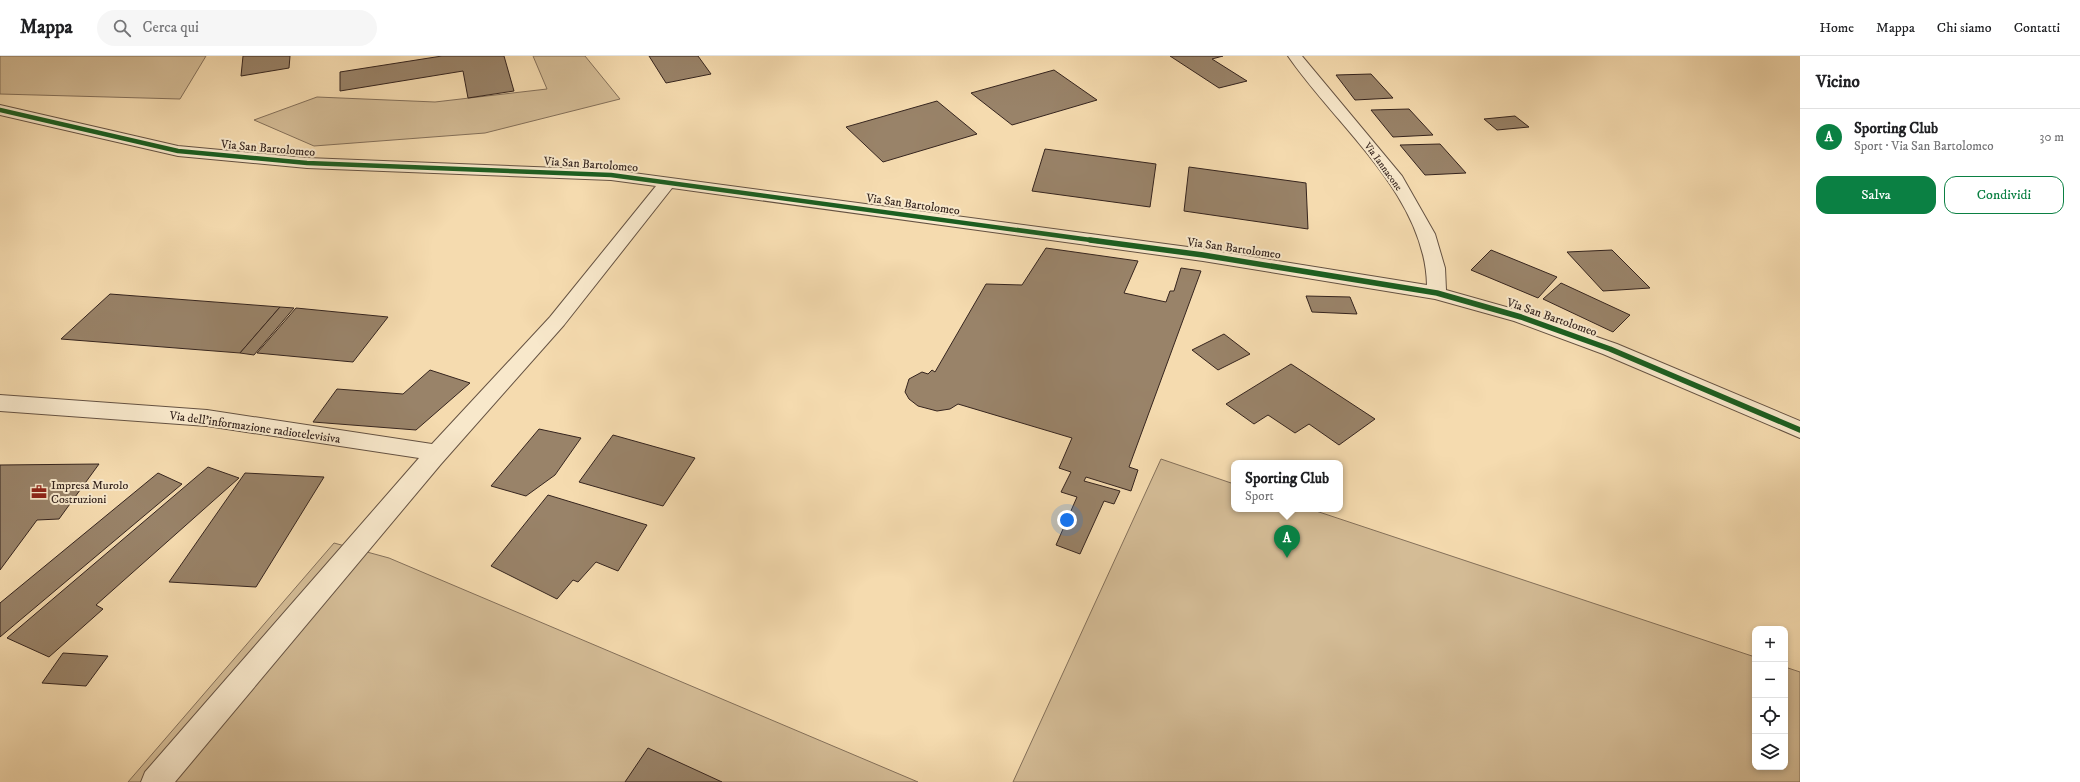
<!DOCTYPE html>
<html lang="it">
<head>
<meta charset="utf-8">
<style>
  :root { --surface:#fff; --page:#f6f6f6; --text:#202124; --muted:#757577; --line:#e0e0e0; --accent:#0b8043 }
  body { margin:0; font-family:"IM FELL DW Pica",serif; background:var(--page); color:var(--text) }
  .controls { position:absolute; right:12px; bottom:12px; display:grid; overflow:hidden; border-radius:8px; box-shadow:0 2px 6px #0003 }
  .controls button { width:36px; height:36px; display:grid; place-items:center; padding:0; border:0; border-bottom:1px solid var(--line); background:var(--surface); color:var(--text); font:20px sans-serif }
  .you { position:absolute; left:1067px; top:464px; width:14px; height:14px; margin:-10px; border:3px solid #fff; border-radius:50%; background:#1a73e8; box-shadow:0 0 0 6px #1a73e833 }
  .badge { display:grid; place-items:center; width:26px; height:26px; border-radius:50%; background:var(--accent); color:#fff; font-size:13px; font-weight:700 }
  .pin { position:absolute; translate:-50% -33px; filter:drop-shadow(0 1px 2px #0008) }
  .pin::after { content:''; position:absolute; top:21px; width:14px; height:12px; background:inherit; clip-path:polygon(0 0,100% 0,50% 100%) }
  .popup { position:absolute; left:1231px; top:404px; width:112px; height:52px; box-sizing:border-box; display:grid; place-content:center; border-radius:8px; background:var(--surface); filter:drop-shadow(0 1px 3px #0005); font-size:13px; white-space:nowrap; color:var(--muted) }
  .popup b { font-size:15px; color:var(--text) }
  .popup::after { content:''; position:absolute; left:50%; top:100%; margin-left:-8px; border:8px solid transparent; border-top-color:var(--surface) }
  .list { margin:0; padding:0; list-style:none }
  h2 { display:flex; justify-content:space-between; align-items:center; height:52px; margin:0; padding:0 16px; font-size:17px }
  h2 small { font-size:13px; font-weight:400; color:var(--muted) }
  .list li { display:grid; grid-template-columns:26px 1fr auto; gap:12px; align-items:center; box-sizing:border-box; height:56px; padding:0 16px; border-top:1px solid var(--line) }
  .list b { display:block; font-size:15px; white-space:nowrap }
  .list p { margin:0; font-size:13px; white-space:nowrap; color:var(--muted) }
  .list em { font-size:13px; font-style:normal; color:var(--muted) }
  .actions { display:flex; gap:8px; padding:12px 16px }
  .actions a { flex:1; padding:9px 0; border:1px solid var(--accent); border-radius:12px; text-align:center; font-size:14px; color:var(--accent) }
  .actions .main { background:var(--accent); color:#fff }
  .icon { flex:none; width:22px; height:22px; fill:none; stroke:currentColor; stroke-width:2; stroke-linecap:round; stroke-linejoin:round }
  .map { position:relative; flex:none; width:1800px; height:726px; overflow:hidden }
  header { display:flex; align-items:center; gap:24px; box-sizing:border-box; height:56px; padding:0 20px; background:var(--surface); border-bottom:1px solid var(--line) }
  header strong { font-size:19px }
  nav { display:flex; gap:22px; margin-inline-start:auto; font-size:14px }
  .search { width:280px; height:36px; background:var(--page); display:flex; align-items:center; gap:10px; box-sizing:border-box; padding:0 14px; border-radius:22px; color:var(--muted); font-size:15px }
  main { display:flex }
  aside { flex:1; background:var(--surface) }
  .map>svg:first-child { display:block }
  .green { fill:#d4bc96; stroke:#84705a }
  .building { fill:#998369; stroke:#35241e }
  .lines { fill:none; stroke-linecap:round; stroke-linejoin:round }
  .minor-casing { stroke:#655242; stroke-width:2 }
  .minor { fill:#f8e8cb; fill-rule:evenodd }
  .cycleway-far1-casing { stroke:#f8e8cb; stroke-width:6 }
  .cycleway-casing { stroke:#f8e8cb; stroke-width:8 }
  .cycleway-far1 { stroke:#1b5e20; stroke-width:4.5 }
  .cycleway { stroke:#1b5e20; stroke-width:5.5 }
  .labels { text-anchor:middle; stroke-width:4; stroke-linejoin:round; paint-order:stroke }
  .far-street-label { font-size:10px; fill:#35241e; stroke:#f8e8cb }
  .street-label { font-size:12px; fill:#35241e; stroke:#f8e8cb }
  .poi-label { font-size:12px; fill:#35241e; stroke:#f8e8cb; text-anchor:start }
</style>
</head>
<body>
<header>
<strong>Mappa</strong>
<div class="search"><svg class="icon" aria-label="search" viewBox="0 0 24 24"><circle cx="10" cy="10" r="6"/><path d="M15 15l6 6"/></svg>Cerca qui</div>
<nav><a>Home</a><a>Mappa</a><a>Chi siamo</a><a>Contatti</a></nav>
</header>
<main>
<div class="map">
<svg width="1800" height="726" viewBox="0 0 1800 726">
  <rect width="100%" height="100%" fill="#f5dbaf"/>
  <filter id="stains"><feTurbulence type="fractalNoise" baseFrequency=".005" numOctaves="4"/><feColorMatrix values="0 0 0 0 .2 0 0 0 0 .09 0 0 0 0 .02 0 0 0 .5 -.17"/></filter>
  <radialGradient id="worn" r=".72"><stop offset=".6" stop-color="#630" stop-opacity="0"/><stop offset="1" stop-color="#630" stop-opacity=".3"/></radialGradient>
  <g class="green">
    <polygon points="0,0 206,0 180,43 0,38"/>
    <polygon points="533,0 585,0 620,43 485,77 314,90 254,64 317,41 435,46 547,33"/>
    <polygon points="1161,403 1234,428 1234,453 1310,453 1755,601 1755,711 1785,711 1785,611 1800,616 1800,726 1013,726"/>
    <polygon points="334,487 389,502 918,726 128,726"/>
  </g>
  <g class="building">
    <polygon points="243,0 290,0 289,12 241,20"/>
    <polygon points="442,0 504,0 514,35 468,42 463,15 340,35 340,16"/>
    <polygon points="649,0 698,0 711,18 666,27"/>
    <polygon points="1170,0 1223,0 1212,3 1247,25 1219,32"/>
    <polygon points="1054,14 1097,44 1012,69 971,37"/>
    <polygon points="1371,18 1393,42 1355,44 1336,19"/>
    <polygon points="937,45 977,78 883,106 846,71"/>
    <polygon points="1409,53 1433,79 1393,81 1371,54"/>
    <polygon points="1515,60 1529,71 1497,74 1484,63"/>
    <polygon points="1440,88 1466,117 1425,119 1400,89"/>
    <polygon points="1045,93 1156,108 1150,151 1032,135"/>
    <polygon points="1189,111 1306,127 1308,173 1184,155"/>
    <polygon points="1046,192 1138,205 1124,237 1166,246 1170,235 1174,235 1181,212 1201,215 1129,411 1138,414 1131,435 1086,421 1084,425 1120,435 1114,448 1104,445 1080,498 1056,489 1077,441 1061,436 1071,416 1059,412 1072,382 958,348 950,353 937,355 918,350 909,343 905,336 909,323 922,316 928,318 932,314 935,316 986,228 1022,229"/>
    <polygon points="1491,194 1557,221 1538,242 1471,214"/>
    <polygon points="1612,194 1650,232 1603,235 1567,196"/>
    <polygon points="1561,227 1630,259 1613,276 1543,243"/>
    <polygon points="110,238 280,251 240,297 61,283"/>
    <polygon points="1306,240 1350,241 1357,258 1312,256"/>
    <polygon points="280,251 294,252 254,299 240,297"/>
    <polygon points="296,252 388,261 353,306 257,297"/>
    <polygon points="1224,278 1250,298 1218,314 1192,294"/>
    <polygon points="1291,308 1375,363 1339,389 1309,368 1295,377 1268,359 1254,368 1226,348"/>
    <polygon points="430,314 470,327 416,374 313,366 337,333 403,338"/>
    <polygon points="539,373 581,382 555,419 526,440 491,430"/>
    <polygon points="613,379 695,402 663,450 579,426"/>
    <polygon points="99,408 59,463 37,464 0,514 0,409"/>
    <polygon points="208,411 239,422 96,549 103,553 49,601 7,582"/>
    <polygon points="158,417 182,428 0,581 0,547"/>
    <polygon points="245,417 324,421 256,531 169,526"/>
    <polygon points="548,439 647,469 618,515 596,506 578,526 573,524 557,543 491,510"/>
    <polygon points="63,597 108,600 86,630 42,627"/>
    <polygon points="648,692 722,726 625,726"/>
  </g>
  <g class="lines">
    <defs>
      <path id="minor" d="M 1288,0 L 1302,0 L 1402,120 L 1435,178 L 1445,212 L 1446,234 L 1528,257 L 1617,288 L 1800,365 L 1800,382 L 1603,298 L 1514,265 L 1435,243 L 1203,205 L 672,132 L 564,269 L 441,408 L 175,726 L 141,726 L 145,716 L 419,402 L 207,370 L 0,355 L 0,339 L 207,354 L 432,388 L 550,261 L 656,130 L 611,124 L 307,112 L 178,100 L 0,59 L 0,49 L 178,90 L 307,102 L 611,114 L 1203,193 L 1427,229 C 1425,139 1336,70 1288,0 Z"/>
    </defs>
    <use href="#minor" class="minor-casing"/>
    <use href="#minor" class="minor"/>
    <defs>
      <polyline id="cycleway-far1" points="0,54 178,95 307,107 611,119 1098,185"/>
      <polyline id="cycleway" points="1090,184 1203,199 1437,237 1521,261 1610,293 1800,374"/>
    </defs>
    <use href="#cycleway-far1" class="cycleway-far1-casing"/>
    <use href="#cycleway" class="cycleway-casing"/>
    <use href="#cycleway-far1" class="cycleway-far1"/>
    <use href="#cycleway" class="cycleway"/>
  </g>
  <defs>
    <symbol id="office-bare" viewBox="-9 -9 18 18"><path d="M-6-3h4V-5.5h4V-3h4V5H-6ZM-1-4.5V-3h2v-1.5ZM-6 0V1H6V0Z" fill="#8f2418" stroke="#f8e8cb" stroke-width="2.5" paint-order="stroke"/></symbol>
  </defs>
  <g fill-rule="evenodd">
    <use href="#office-bare" x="28" y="425" width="22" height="22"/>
  </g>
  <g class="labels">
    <g class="far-street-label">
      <text transform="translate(1384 110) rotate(54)" y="4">Via Iannacone</text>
    </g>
    <g class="street-label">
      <text transform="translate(268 92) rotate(5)" y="4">Via San Bartolomeo</text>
      <text transform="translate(591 108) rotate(4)" y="4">Via San Bartolomeo</text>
      <text transform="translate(913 148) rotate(8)" y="4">Via San Bartolomeo</text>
      <text transform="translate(1234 192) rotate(8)" y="4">Via San Bartolomeo</text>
      <text transform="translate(1552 261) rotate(19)" y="4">Via San Bartolomeo</text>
      <text transform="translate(255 371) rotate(8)" y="4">Via dell'informazione radiotelevisiva</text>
    </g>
    <g class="poi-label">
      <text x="51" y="433">Impresa Murolo<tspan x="51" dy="14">Costruzioni</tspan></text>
    </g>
  </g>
  <rect width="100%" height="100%" filter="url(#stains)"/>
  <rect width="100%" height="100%" fill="url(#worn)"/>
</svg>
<div class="controls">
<button>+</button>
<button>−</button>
<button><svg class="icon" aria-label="locate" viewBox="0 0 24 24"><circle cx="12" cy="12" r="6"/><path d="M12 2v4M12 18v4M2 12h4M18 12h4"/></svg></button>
<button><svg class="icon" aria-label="layers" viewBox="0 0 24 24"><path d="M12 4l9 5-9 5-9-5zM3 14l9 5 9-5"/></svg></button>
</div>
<div class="you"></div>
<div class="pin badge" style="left:1287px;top:502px">A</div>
<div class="popup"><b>Sporting Club</b>Sport</div>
</div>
<aside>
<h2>Vicino<small></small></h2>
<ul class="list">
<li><span class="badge">A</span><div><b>Sporting Club</b><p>Sport · Via San Bartolomeo</p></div><em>30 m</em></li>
</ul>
<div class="actions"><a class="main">Salva</a><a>Condividi</a></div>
</aside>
</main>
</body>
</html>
